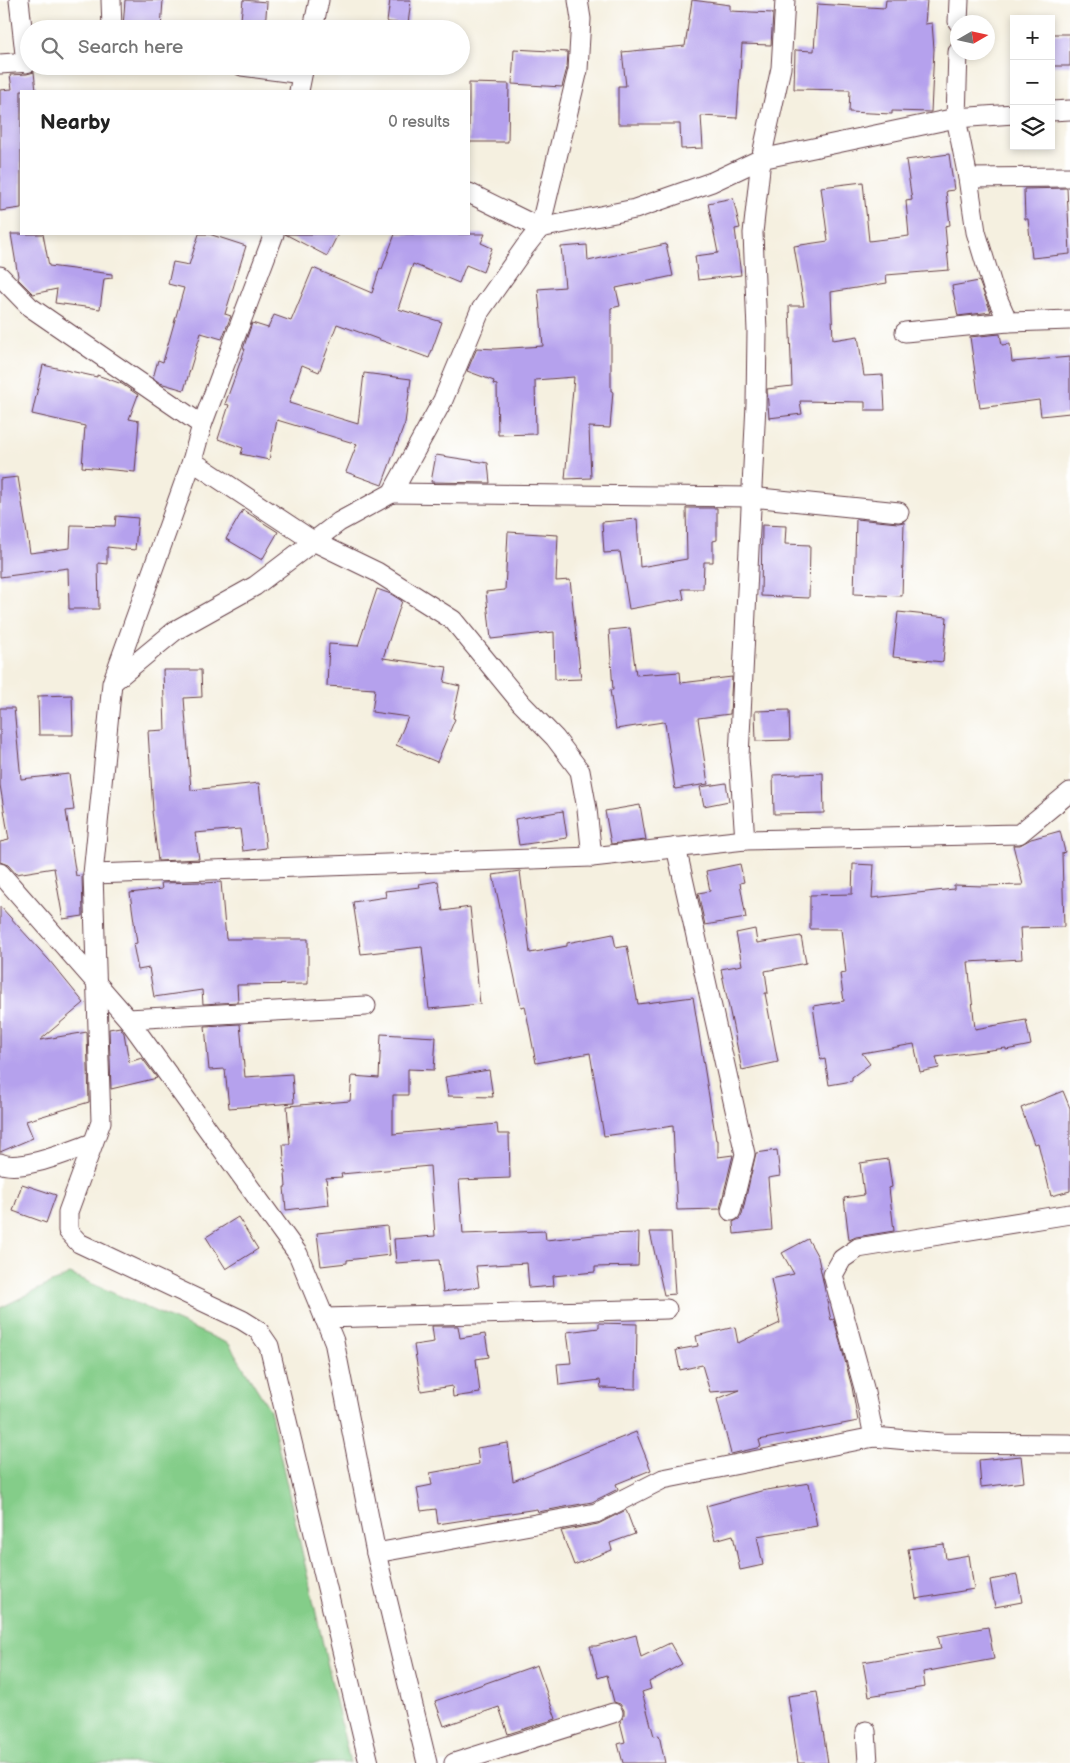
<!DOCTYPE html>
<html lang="en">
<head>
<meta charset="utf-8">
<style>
  :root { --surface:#fff; --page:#f6f6f6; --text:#222; --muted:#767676; --line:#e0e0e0 }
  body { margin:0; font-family:"Balsamiq Sans",sans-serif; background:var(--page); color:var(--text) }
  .controls { position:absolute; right:15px; top:15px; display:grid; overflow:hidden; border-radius:0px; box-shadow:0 2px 8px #0003 }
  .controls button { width:45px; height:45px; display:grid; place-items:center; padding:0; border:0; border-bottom:1px solid var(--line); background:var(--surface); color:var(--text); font:25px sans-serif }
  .compass { position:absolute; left:950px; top:15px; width:45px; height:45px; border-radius:50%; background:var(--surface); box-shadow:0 2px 8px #0003; rotate:81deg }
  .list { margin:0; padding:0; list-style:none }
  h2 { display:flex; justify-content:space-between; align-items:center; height:65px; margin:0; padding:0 20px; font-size:21px }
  h2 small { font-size:16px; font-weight:400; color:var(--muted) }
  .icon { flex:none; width:28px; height:28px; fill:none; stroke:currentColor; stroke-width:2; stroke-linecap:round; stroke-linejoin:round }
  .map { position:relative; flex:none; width:1070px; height:1763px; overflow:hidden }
  .search { position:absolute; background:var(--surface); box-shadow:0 2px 8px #0003; left:20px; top:20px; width:450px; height:55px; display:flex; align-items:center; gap:12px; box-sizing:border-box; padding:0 18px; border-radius:28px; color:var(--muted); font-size:19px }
  .panel { position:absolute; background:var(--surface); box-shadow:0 2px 8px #0003; left:20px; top:90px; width:450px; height:145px; border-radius:0px }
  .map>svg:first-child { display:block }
  .green { fill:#84cd89; stroke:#67765a }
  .building { fill:#b5a1ed }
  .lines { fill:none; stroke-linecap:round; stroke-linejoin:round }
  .street-casing { stroke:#643e46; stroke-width:21 }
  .street { stroke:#fff; stroke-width:19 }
</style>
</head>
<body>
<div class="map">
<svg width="1070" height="1763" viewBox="0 0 1070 1763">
  <rect width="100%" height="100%" fill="#fff"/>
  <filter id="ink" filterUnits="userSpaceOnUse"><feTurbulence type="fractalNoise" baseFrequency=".02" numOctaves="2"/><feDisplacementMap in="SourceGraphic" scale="10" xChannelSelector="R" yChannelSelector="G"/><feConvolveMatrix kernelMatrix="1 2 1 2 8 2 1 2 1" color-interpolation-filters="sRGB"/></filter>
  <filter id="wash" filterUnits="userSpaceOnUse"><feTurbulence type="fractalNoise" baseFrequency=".0096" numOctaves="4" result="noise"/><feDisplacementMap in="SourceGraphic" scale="20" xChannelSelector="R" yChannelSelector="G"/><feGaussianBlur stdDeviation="1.12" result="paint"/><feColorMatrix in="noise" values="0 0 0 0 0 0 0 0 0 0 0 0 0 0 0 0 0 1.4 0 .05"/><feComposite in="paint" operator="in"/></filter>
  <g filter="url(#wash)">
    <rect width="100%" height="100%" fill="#f5f0e0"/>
    <polygon class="green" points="70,1274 229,1344 270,1410 350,1763 0,1763 0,1308"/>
    <g id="blocks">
      <g class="building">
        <polygon points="125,0 163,0 161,29 123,27"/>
        <polygon points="243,0 267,2 265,29 240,29"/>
        <polygon points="390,0 411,0 408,24 387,22"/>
        <polygon points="692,0 730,5 730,11 773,13 771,45 742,44 737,118 701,116 703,148 681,149 680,124 618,124 618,86 626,86 622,52 685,46"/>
        <polygon points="886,0 927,0 925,24 932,23 934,49 931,112 892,111 892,114 849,112 850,90 794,89 795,50 814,51 817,4 885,8"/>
        <rect x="1051" y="34" width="19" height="32"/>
        <polygon points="514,49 568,52 567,68 562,87 512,84"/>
        <polygon points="34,72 36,91 21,91 21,208 0,211 0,90 12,89 10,75 27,74"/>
        <polygon points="469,83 509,84 508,142 469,142"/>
        <polygon points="949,154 954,190 946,191 950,225 945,226 949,270 886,275 887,283 831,292 833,340 858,336 864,376 883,375 885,410 865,410 865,402 800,401 802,414 769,418 767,389 792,386 789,306 804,306 794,246 828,241 821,187 863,182 869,241 909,236 906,201 912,200 906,160"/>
        <polygon points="1067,188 1070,254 1032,258 1028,219 1025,219 1024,189"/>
        <polygon points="733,198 740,228 735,229 741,275 698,280 695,256 718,253 708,203"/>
        <polygon points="11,234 43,234 49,266 112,274 112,278 104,279 100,309 55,303 57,289 33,294 17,278 18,276"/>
        <polygon points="199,234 209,234 246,246 225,314 231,316 222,339 201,333 184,390 160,383 153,378 158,360 163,362 184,288 168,284 173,262 189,265"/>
        <polygon points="285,234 338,234 327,256"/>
        <polygon points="395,234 485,234 481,243 492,248 483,272 466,265 459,283 413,264 398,309 442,322 429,358 337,324 319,372 302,365 289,403 358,424 364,373 411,379 405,423 382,485 346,472 357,444 277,420 269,460 241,454 243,448 218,439 229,405 225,404 245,349 243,349 252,323 268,328 274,315 291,321 313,268 372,293 380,268 382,269"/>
        <polygon points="666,244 673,276 616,288 620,306 611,308 611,391 613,391 610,428 589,427 591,478 565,479 574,377 535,380 536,434 498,435 497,385 493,384 494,381 467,371 477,348 495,349 543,346 538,289 565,287 561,247 587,245 588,261"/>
        <polygon points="979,281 991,312 958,316 952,286"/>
        <polygon points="1000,334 1002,345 1010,344 1012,362 1070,357 1070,413 1041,416 1039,400 980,408 970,337"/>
        <polygon points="43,365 97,377 97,375 122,384 138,395 129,419 139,421 135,472 82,467 85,426 32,414"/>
        <polygon points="436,455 488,463 490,483 431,482"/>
        <polygon points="18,477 30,553 70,548 71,525 115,526 116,516 138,518 135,550 107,547 107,564 98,563 99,609 69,609 68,568 0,577 0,479"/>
        <polygon points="686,508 717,508 717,540 713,541 713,562 704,562 703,589 682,589 684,599 629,609 620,552 604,553 602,522 637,519 640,567 687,559"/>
        <polygon points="243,510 278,532 262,560 226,539"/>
        <polygon points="856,519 898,523 904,522 902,596 854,594"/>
        <polygon points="762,525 786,526 785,544 810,545 809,598 761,596"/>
        <polygon points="508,532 558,535 556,581 570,580 581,679 555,680 554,632 491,639 486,592 505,590"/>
        <polygon points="377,589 391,594 402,601 383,658 447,667 444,682 460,686 453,718 455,719 437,762 396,745 408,717 372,712 375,689 327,686 329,644 358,646"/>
        <polygon points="898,612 947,617 943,662 893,657"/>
        <polygon points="630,628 636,675 680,672 681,683 732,677 730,714 698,718 708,784 675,789 665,723 663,722 616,729 610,690 613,690 609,630"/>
        <polygon points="163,670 201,670 202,697 184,698 191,790 259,783 266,848 243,851 240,829 195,833 199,859 158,861 152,811 153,811 148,731 165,730"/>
        <polygon points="72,695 73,735 39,735 38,696"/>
        <polygon points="0,708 14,708 21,779 69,774 74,810 66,811 76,876 82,875 83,916 63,919 54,868 16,874 8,865 0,862 0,842 9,840 0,785"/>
        <polygon points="789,710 790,740 756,741 755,711"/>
        <polygon points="823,773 824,813 774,814 773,775"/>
        <polygon points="726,783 729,801 704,806 700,787"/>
        <polygon points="640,805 646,840 611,844 605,811"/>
        <polygon points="563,811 567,838 519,845 515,819"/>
        <polygon points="1060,831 1065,852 1062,853 1064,927 1020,928 1022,959 968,962 975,1029 1026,1020 1031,1045 1006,1050 1006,1048 936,1057 939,1068 920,1072 914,1044 862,1053 870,1064 852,1077 852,1081 829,1085 825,1059 821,1060 813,1006 844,1001 840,974 846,973 841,929 810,929 810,895 852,894 853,864 874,865 872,898 954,889 954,885 983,886 1023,885 1013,845 1020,845 1031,839"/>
        <polygon points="740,864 744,882 740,883 746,918 705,925 698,893 710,891 706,871"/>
        <polygon points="520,871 530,953 567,946 567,943 613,934 616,948 627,946 638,1004 693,997 716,1140 718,1140 718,1157 733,1155 720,1209 677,1210 673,1126 604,1136 590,1053 536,1063 525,1006 521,1007 493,875"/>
        <polygon points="438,881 443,911 470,907 480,1004 429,1009 422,947 361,954 353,902 386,897 385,891 420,887 419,884"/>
        <polygon points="202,882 202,883 221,882 226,939 308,939 308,984 237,985 238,1002 203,1004 202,990 154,997 149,968 138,970 133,944 137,943 130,893 162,889 161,883"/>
        <polygon points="0,906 49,960 84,1003 40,1040 87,1032 89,1102 26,1121 33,1138 0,1152"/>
        <polygon points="755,929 757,943 801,936 806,963 765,971 768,993 765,993 778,1062 742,1070 721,969 742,965 736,933"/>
        <polygon points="240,1024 245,1077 292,1074 294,1103 229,1108 225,1069 209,1070 205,1026"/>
        <polygon points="120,1027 124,1033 129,1062 142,1058 157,1078 111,1089 109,1029"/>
        <polygon points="381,1034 436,1037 434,1070 408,1069 408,1095 393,1095 393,1134 497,1124 498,1134 509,1134 510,1178 459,1180 463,1234 545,1231 546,1240 603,1234 639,1233 638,1266 595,1267 595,1272 553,1276 554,1286 529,1288 527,1263 476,1266 479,1287 443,1292 439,1260 396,1263 394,1239 435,1236 430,1166 341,1174 342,1177 326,1178 329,1205 286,1210 284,1187 286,1187 283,1144 290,1144 287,1106 350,1101 352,1076 379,1078"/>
        <polygon points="489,1070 493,1097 448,1096 445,1077"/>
        <polygon points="1063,1091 1070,1108 1070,1191 1051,1196 1038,1143 1034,1144 1021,1108"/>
        <polygon points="777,1150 780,1176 768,1178 772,1230 734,1234 733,1222 739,1219 742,1214 756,1153"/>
        <polygon points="888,1159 892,1187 889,1188 894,1231 856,1237 849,1240 844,1198 864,1195 860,1163"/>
        <polygon points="22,1184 56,1195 46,1223 13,1211"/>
        <polygon points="238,1217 258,1249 226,1269 206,1237"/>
        <polygon points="387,1226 390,1255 347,1260 347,1263 321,1266 317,1233"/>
        <polygon points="650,1232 671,1232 675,1294 664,1295"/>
        <polygon points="808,1239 818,1257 831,1320 834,1319 852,1387 858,1421 759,1440 761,1447 731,1454 717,1399 740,1390 710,1392 702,1365 680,1370 676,1350 698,1346 696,1336 735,1327 738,1343 780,1323 771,1279 794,1274 782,1253"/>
        <polygon points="599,1323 637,1324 636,1389 601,1388 600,1380 559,1385 557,1364 571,1363 567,1332 599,1328"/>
        <polygon points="432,1326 458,1326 460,1338 485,1334 489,1357 476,1359 480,1393 453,1397 452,1386 421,1391 414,1345 434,1342"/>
        <polygon points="636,1432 651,1470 616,1484 618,1489 592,1502 538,1512 537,1509 438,1524 436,1509 421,1511 417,1488 432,1485 430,1473 479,1464 477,1448 508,1443 513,1481"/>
        <polygon points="1021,1456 1024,1482 981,1487 979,1460"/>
        <polygon points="809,1483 817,1526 757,1536 763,1565 740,1570 733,1535 715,1540 706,1506 761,1491"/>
        <polygon points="626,1510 635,1534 610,1543 612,1550 574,1565 561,1531 598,1524"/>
        <polygon points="944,1544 946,1559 969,1555 974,1589 916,1599 908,1549"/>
        <polygon points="1017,1575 1022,1602 995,1607 990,1580"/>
        <polygon points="988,1627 994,1659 923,1672 925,1687 869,1696 863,1662 941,1649 938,1636"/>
        <polygon points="636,1635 641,1657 670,1643 682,1664 649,1682 651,1689 642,1692 654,1736 659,1735 665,1763 623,1763 618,1744 625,1742 620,1722 624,1716 624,1710 620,1704 614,1702 607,1675 598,1678 590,1646 596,1646"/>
        <polygon points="537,1665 556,1719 508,1734 499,1707 444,1726 435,1701"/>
        <polygon points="817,1692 828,1763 798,1763 788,1696"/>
      </g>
    </g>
  </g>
  <g filter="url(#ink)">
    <use href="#blocks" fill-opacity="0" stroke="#643e46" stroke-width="1"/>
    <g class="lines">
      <defs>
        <g id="street">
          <polyline points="19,0 26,63"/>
          <polyline points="111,0 112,29"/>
          <polyline points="958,22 959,0"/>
          <polyline points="313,29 319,0"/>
          <polyline points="958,52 956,118 968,178 976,232 993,288 1008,322"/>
          <polyline points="0,64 29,62"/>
          <polyline points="242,66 302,74"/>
          <polyline points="299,91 304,66"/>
          <polyline points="1051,111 1070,110"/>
          <polyline points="968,178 1070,177"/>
          <polyline points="469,193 540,228 635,209 712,182 761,159 956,118 1014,114"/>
          <polyline points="274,234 202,425 192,461 112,683 93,874 101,1122 68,1212 68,1231 79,1243 242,1320 258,1330 269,1346 369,1763"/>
          <polyline points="0,276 30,307 202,425"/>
          <polyline points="905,332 1008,322 1070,320"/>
          <polyline points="192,461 313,541 377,572 453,620 521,703 555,738 580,771 587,809 592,857"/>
          <polyline points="392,493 751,497 899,512"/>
          <polyline points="113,682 176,630 255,586 339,522 392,493 443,400 480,311 525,247 540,228 578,70 581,19 578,0"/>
          <polyline points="745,840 739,757 756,404 757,331 753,233 761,159 781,68 785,0"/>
          <polyline points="676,847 745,1154 731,1211"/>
          <polyline points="0,873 128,1019 298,1254 334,1341 376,1553 427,1763"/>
          <polyline points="93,874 592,857 745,840 1019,834 1070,792"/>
          <polyline points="128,1019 366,1006"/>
          <path d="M 0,1163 C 19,1173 73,1150 93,1143"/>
          <polyline points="324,1318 667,1309"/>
          <polyline points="874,1437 864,1388 833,1275 842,1259 858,1248 1070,1214"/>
          <polyline points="376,1553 596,1513 663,1479 874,1437 942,1443 1070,1444"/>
          <polyline points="866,1731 868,1763"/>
          <polyline points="454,1763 613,1713"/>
        </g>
      </defs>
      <use href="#street" class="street-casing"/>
      <use href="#street" class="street"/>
    </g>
  </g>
</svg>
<div class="controls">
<button>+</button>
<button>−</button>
<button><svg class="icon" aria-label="layers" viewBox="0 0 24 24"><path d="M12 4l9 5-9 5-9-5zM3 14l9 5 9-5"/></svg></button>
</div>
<svg class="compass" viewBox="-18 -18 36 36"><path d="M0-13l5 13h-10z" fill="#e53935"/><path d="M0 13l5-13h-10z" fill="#767676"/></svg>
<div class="search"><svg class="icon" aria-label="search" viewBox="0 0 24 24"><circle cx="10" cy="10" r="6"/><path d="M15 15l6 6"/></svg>Search here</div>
<section class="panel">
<h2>Nearby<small>0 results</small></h2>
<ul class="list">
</ul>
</section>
</div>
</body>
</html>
